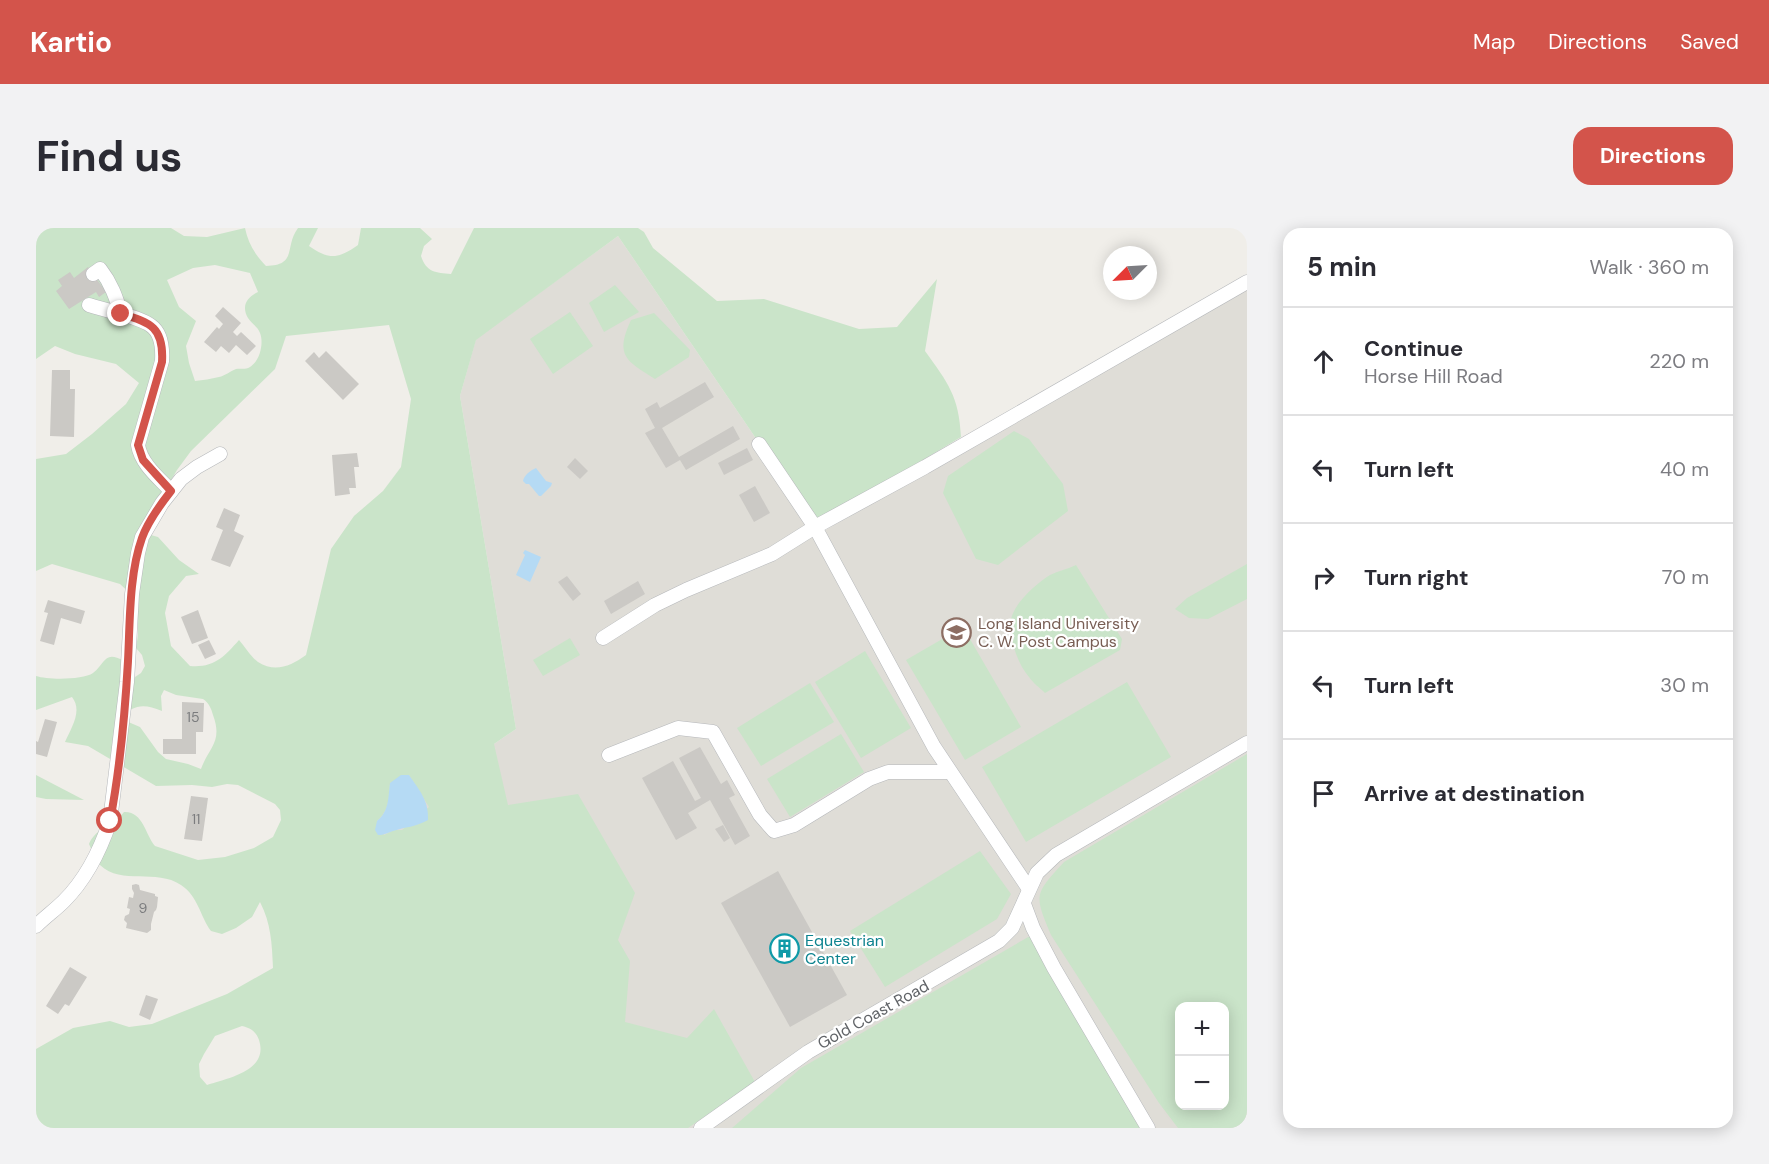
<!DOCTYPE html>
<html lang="en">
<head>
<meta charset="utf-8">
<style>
  :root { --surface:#fff; --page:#f2f2f3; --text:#2b2b33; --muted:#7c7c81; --line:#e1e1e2; --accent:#d3544b }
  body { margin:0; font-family:"DM Sans",sans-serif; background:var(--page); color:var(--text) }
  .controls { position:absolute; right:18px; bottom:18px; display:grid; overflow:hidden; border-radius:12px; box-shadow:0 3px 15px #0003 }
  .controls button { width:54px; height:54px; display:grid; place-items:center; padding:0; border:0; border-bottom:2px solid var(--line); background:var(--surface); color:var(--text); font:30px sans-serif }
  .compass { position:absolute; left:1067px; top:18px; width:54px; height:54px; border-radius:50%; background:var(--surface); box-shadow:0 3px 15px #0003; rotate:246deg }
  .stop { position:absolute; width:18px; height:18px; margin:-14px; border:4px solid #d3544b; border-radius:50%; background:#fff }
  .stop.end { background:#d3544b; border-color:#fff; box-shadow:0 2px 6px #0008 }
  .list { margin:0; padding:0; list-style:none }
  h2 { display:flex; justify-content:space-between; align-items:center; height:78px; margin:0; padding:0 24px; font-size:26px }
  h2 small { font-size:20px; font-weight:400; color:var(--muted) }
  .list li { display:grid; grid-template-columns:39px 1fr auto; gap:18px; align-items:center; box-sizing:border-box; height:108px; padding:0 24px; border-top:2px solid var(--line) }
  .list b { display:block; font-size:22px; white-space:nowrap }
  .list p { margin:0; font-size:20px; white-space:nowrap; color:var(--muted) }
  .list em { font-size:20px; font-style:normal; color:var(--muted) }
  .icon { flex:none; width:33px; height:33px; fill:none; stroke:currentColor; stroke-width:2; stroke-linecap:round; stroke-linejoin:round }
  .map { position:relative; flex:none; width:1211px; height:900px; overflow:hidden; border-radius:18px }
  header { display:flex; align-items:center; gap:36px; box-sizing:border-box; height:84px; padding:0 30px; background:var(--accent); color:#fff }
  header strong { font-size:28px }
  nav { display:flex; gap:33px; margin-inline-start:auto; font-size:21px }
  .intro { display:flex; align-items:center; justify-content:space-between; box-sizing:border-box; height:144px; padding:0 36px }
  h1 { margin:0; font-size:42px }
  .button { padding:15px 27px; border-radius:18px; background:var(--accent); color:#fff; font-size:21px; font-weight:700 }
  main { display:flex; gap:36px; padding:0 36px }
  aside { flex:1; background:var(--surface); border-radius:18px; box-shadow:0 3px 15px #0003 }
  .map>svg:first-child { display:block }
  .education { fill:#dfddd7; fill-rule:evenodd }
  .green { fill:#cae4c9; fill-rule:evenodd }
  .water { fill:#b5daf4 }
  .building { fill:#cbc9c5 }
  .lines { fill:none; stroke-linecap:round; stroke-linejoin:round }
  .minor-casing { stroke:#b6b8bb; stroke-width:15 }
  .minor { stroke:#fff; stroke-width:14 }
  .route { stroke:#d3544b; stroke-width:8 }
  .labels { text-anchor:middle; stroke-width:4.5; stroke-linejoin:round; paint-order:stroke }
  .number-label { font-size:14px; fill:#7b7c7e }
  .education-label { font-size:16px; fill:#785e54; stroke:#fff; text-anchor:start }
  .culture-label { font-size:16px; fill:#0d838f; stroke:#fff; text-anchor:start }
  .street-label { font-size:16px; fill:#606367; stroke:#fff }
</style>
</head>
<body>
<header>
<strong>Kartio</strong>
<nav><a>Map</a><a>Directions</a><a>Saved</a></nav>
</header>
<div class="intro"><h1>Find us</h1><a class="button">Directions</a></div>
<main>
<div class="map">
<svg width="1211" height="900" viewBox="0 0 1211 900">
  <rect width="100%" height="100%" fill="#f0eee9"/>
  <path class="education" d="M 582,8 L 779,297 L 783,306 L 993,180 L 1211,54 L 1211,900 L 222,900 L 322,514 L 458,516 L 480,501 L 424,168 L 440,111 ZM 1144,778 L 1188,778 L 1188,878 L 1144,878 Z"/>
  <g class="green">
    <path d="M 0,0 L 135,0 L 148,8 L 171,9 L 209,0 C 212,15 219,27 230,38 C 262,37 248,19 262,0 L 282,0 L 273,18 C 293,32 302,31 322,17 L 325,0 L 384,0 L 396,11 L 388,18 L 385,28 C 390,44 400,45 415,46 L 438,0 L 602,0 L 608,4 L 617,20 L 681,73 L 728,71 L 823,101 L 861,99 L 901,51 L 889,123 C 912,155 923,168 925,209 L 779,297 L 582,8 L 440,112 L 424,168 L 480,501 L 458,516 L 472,577 L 542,566 L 599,665 L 582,712 L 594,733 L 589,794 L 651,810 L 678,781 L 719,854 L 652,900 L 0,900 L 0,821 L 37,800 L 74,793 L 93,799 L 116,796 L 191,766 L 237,740 C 236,716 235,695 224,674 L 216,689 L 200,700 L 186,706 L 175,703 C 164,688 162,668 145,657 C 120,640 86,658 64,637 C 59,632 56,622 53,616 C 59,601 78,596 88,584 C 107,583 109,606 119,618 L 162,632 L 189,629 L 218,620 L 237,609 L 245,592 L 244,582 L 239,576 L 202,557 L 191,556 L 176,559 L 156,557 L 120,558 L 52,518 L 29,514 C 35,500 47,483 36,469 L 0,482 L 0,448 C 12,452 47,452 57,445 C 70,435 68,422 88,433 L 96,451 L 105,445 L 109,438 L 106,427 L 100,420 L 102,407 L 102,377 L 99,370 L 84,356 L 16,336 L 0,343 L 0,231 L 30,226 L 56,206 L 90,176 L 103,155 L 80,136 L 39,126 L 19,118 L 0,131 ZM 179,37 L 214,45 L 222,64 C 211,69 205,78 212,90 C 216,96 222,99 224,105 C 228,115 224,133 214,139 C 209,142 205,140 200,141 C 194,143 189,148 183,149 C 175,151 167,152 159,153 L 153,135 L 150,118 L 160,93 L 143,79 L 131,52 L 157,40 ZM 353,97 L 375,171 L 365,239 L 347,263 L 318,288 L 295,321 L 270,427 C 255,438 239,445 222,434 C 215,429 209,419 203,412 C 188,429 178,440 154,438 L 135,418 L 129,385 L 133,368 L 150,348 L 163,346 L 143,332 L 122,309 L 104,304 L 141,242 L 155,223 L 239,141 L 250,108 ZM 128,462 L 140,467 L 167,471 C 173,475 175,480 177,487 C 187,514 173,519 165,541 L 152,536 L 130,531 L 122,524 L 104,499 L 83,490 C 98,477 107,475 126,483 L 125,468 ZM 373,547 L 393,579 L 366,602 L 358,602 L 348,607 L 341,593 C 353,583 353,571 354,555 ZM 206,798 C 214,800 220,803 223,812 C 233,843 192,850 171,857 L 164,849 L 163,836 L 168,826 L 179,808 Z"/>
    <polygon points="579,57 603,84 568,104 553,75"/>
    <polygon points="534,84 557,118 517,146 494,111"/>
    <path d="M 618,85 L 654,122 L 653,129 L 619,151 C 591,133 578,128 595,92 Z"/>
    <polygon points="978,203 993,211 1027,256 1032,283 962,337 940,331 907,265 912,248"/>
    <polygon points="1211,336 1211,371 1172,391 1153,390 1139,381 1151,370"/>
    <path d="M 1040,337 L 1086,411 L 1084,422 L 1009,465 C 1004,460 997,455 993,449 C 981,435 973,410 975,392 C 977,376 1001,355 1014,347 C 1022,343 1032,341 1040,337 Z"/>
    <polygon points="927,399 985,499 929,532 870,432"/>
    <polygon points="534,410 544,427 507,448 497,432"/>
    <polygon points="829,423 875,500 825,530 779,454"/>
    <polygon points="1091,454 1135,529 990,614 946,539"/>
    <polygon points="774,455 798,494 725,538 701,500"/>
    <polygon points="805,506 828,544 754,589 731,551"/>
    <path d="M 1211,526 L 1211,900 L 1142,900 L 1123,875 L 1015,707 C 998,666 998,667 1028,634 ZM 1144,778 L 1188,778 L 1188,878 L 1144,878 Z"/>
    <polygon points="0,547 48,572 10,571 0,569"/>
    <polygon points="944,623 975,666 961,691 849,759 814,703"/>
    <polygon points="994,708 1116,900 696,900 765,840"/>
  </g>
  <g class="water">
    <path d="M 500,240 L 510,253 L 516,255 L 515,258 L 505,268 L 503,268 L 493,256 L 490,256 L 487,253 C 488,247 495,242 500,240 Z"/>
    <polygon points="489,322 505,329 494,354 480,347 489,327 487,325"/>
    <path d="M 365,547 L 373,547 C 384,563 393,573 392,592 C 380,599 369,599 357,603 C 351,605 348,607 342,607 L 339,602 L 341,593 C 353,583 352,571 354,555 Z"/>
  </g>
  <g class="building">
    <polygon points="52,39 70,64 63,69 60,64 33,81 20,63 26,58 22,52 34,44 38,50"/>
    <polygon points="187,79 205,95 197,104 201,108 205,104 220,118 211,127 200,117 193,125 185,118 180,124 168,114 181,99 183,101 187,96 179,88"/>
    <polygon points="290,123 323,156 307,172 269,133 278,124 283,130"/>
    <polygon points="16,142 34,142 34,161 39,161 38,209 14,208"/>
    <polygon points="669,154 678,169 626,200 643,229 697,198 704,211 650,242 644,232 630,240 609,205 619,200 609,181 621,174 624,180"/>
    <polygon points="711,220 717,232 688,247 682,235"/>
    <polygon points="321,225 323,239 318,239 320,260 313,260 314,266 299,268 296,227"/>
    <polygon points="539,230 552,243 544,251 531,239"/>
    <polygon points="719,258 734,285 718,294 703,267"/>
    <polygon points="188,280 204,287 198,303 208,308 194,339 175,332 187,302 180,299"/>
    <polygon points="531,348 545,366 537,373 522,354"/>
    <polygon points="602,353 609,366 575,386 568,373"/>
    <polygon points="12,372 49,383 45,396 25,390 18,417 4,413 12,385 8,384"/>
    <polygon points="162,382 172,410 156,416 145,389"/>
    <polygon points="173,412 180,426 169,431 162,417"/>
    <polygon points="146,474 168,475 167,504 160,504 160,526 127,526 127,511 146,511"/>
    <polygon points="9,491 21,494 11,529 0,526 0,513 2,514"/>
    <polygon points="664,519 685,556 691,552 699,567 693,570 714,608 699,617 674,572 652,585 661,600 640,612 606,550 637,533 659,573 665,570 643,530"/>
    <polygon points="155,568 172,570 166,613 148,611"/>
    <polygon points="687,597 694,610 688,614 679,601"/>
    <polygon points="742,643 811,767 754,799 685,675"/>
    <polygon points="100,656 103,657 104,662 119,666 119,668 122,669 121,679 120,682 118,684 115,696 115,702 111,705 90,700 91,695 88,692 89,688 93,686 94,681 91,680 93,669 97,670 98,665 96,661 96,657"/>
    <polygon points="34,739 51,749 33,778 29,776 22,786 10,778"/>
    <polygon points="110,767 122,771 114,792 103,787"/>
  </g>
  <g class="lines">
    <defs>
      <g id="minor">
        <path d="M 57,46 L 64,41 C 75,55 80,69 85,86"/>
        <path d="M 53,77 C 63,80 74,83 85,86 C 115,94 128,99 126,133 L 102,217 C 105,236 123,250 135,263"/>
        <polyline points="723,216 779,299 898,519 993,661"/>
        <polyline points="567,410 619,377 650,362 736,326 779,299 889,239 1211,54"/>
        <polyline points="573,527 642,500 677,504 724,587 738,603 758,597 833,551 852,544 914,544"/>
        <polyline points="988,676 997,700 1018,740 1112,900"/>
        <path d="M 0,698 C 9,689 19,682 28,673 C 50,651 64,623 74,593 L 91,454 L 96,366 L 102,325 L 106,309 L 126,275 L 145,251 L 161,239 L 184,226"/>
        <polyline points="665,900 772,824 963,713 976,700 1001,645 1020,627 1211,515"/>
      </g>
    </defs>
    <use href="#minor" class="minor-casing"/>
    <use href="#minor" class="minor"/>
  </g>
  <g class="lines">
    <path class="route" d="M 74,593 C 84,541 89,486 92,433 C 94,395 93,346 106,310 C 112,293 124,277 135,263 L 107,232 L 102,217 L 126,134 C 128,100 115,94 85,86"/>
  </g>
  <defs>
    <symbol id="university-ring" viewBox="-11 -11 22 22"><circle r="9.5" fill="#fff" stroke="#8d6e63" stroke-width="1.5"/><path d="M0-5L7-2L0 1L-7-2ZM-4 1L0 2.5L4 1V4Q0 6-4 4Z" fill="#8d6e63"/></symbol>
    <symbol id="building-ring" viewBox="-11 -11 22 22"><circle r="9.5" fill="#fff" stroke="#0f9aa8" stroke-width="1.5"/><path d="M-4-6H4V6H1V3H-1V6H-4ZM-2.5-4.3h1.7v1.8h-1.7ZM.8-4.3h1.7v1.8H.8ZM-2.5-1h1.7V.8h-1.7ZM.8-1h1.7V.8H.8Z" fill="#0f9aa8"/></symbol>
  </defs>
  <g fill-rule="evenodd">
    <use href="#university-ring" x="904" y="388" width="33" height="33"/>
    <use href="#building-ring" x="732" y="704" width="33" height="33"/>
  </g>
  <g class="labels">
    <g class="number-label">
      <text x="157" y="494">15</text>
      <text x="160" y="596">11</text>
      <text x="107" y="685">9</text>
    </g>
    <g class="education-label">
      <text x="942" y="401">Long Island University<tspan x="942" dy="18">C. W. Post Campus</tspan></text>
    </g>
    <g class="culture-label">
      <text x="769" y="718">Equestrian<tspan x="769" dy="18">Center</tspan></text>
    </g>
    <g class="street-label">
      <text transform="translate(837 786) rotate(-29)" y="6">Gold Coast Road</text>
    </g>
  </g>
</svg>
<div class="controls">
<button>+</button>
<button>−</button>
</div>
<svg class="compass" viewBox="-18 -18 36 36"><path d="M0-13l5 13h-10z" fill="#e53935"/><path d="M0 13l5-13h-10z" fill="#7c7c81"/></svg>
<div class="stop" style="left:74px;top:593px"></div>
<div class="stop end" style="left:85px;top:86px"></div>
</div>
<aside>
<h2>5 min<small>Walk · 360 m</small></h2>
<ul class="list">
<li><svg class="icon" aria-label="ahead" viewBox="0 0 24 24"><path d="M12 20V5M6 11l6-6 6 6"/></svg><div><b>Continue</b><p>Horse Hill Road</p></div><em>220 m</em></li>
<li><svg class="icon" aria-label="left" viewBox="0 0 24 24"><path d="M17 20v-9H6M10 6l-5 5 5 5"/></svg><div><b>Turn left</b></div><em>40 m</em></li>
<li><svg class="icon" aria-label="right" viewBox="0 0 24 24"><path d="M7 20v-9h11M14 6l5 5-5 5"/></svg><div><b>Turn right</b></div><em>70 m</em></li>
<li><svg class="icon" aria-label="left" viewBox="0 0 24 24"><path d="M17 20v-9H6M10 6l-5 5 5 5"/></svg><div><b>Turn left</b></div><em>30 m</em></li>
<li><svg class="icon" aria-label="arrive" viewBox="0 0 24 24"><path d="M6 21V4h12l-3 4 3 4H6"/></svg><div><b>Arrive at destination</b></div></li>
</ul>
</aside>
</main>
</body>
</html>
